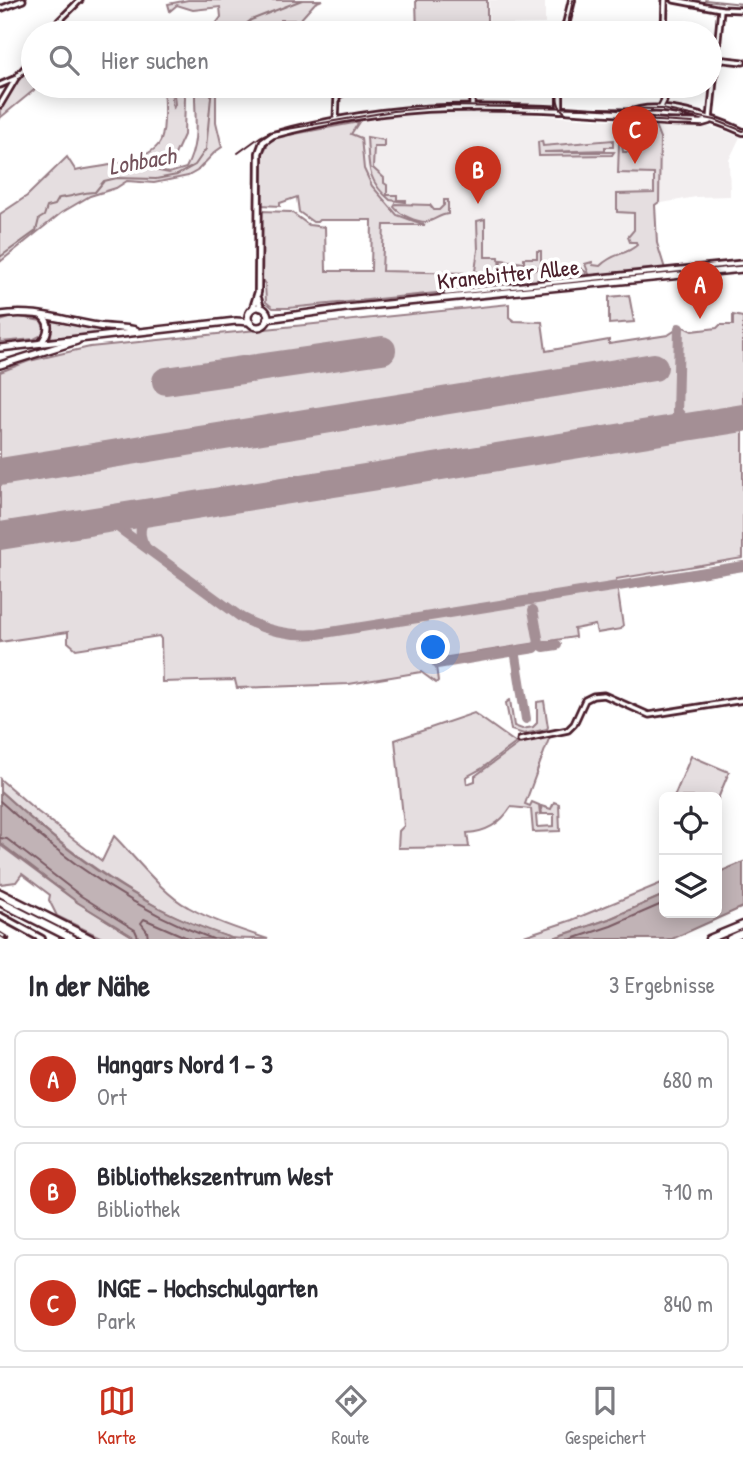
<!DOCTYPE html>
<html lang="de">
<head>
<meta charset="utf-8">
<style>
  :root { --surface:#fff; --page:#f2f2f3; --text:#2b2b33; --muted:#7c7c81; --line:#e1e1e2; --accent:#c8321e }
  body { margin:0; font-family:"Patrick Hand",sans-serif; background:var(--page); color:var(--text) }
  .controls { position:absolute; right:21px; bottom:21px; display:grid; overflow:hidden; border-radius:10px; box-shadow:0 4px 18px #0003 }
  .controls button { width:63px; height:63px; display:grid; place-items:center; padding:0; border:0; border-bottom:2px solid var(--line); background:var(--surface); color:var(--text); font:35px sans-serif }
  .you { position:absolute; left:434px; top:648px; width:24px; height:24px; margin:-18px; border:5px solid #fff; border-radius:50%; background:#1a73e8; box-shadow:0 0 0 10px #1a73e833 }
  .badge { display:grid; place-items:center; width:46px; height:46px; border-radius:50%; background:var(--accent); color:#fff; font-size:23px; font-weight:700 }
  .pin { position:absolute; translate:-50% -58px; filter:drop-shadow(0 2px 4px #0008) }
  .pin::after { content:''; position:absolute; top:37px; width:24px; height:21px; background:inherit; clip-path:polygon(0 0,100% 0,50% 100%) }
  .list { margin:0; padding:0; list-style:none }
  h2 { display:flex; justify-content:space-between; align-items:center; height:91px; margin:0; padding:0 28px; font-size:30px }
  h2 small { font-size:23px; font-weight:400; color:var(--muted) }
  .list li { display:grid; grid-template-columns:46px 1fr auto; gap:21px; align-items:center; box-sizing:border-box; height:98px; margin:0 14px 14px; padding:0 14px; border:2px solid var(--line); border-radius:10px }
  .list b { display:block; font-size:26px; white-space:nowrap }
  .list p { margin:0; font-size:23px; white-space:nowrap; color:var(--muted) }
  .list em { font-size:23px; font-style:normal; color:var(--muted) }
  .icon { flex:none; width:38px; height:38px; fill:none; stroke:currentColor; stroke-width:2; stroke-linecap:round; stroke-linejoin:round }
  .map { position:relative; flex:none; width:743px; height:939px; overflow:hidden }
  .search { position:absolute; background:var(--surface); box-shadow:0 4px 18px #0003; left:21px; right:21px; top:21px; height:77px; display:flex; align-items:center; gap:18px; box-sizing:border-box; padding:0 24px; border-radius:38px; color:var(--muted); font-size:26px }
  .sheet { height:427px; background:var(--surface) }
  nav { display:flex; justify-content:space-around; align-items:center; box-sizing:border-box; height:98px; border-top:2px solid var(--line); background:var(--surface); font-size:19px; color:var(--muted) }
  nav a { display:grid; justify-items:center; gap:4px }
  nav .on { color:var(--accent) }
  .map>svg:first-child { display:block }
  .built { fill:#f2eeef }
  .green { fill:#e5dee0; stroke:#987e86; stroke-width:2 }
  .water { fill:#c1b3b6; stroke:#91787e; stroke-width:2 }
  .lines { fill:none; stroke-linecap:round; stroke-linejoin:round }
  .shore { stroke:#7a5a63; stroke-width:2 }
  .stream { stroke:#91787e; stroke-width:2 }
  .taxiway { stroke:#a48f95; stroke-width:10 }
  .runway { stroke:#a48f95; stroke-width:28 }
  .minor-casing { stroke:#4a1f2b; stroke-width:9 }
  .tertiary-casing { stroke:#4a1f2b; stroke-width:10 }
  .secondary-casing { stroke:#4a1f2b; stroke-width:10 }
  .primary-casing { stroke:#4a1f2b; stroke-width:10 }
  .motorway-casing { stroke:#4a1f2b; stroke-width:11 }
  .minor { stroke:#fff; stroke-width:3.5 }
  .tertiary { stroke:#fff; stroke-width:4.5 }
  .secondary { stroke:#fff; stroke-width:4.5 }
  .primary { stroke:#fff; stroke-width:5 }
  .motorway { stroke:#fff; stroke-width:6 }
  .tram { stroke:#4a1f2b; stroke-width:2 }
  .rail-casing { stroke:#4a1f2b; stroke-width:4.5 }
  .rail { stroke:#fff; stroke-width:2; stroke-dasharray:5; stroke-linecap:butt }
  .labels { text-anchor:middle; stroke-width:7; stroke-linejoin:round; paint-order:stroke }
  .street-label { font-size:23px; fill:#4a1f2b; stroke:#fff }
  .water-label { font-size:24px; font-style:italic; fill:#74535c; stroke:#fff }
</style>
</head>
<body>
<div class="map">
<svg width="743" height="939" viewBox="0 0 743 939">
  <rect width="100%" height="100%" fill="#fff"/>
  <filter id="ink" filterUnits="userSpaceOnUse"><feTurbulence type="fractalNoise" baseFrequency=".0143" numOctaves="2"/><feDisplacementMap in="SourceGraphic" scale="14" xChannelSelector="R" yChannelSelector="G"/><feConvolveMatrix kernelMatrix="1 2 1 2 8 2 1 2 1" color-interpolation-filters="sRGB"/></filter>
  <g filter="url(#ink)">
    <g class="built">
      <polygon points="489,0 545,0 545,24 489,25"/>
      <polygon points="472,111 612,120 620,123 702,125 722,130 740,137 729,160 730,196 696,197 656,204 657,243 586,272 474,279 375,276 379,220 297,133 406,114"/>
    </g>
    <g class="green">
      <polygon points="188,0 322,0 315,3 300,20 281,20 280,33 209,33 221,17 220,7 193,10 177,5 170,11 168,4"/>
      <polygon points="416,0 487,0 487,33 417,33"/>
      <path d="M 33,58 L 33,86 L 39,86 L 0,118 C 0,94 18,76 33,58 Z"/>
      <path d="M 163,86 L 169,86 L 171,88 L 173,109 L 175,104 L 173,86 L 182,86 L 185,97 L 184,135 L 172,161 L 159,171 L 169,173 L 186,168 C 201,140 194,116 195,86 L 216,86 L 216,122 L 222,147 L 215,152 L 197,171 L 188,176 L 154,183 L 127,181 L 116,188 L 90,196 L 61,213 L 0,262 L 0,214 L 27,196 L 67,157 L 76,171 C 97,166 152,163 161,140 C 166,127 164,100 163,86 Z"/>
      <polygon points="359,122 351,134 361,138 364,169 372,186 397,215 425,225 384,225 382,271 468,273 473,278 473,283 466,290 289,308 273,308 266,302 265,284 261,278 261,211 291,212 309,225 325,227 326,271 371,271 372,220 319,220 317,222 313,222 299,212 297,197 280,203 280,206 261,205 262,154 270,141 278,137"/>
      <path d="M 620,123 L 654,123 L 660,138 L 659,202 L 655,205 L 657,243 L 665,269 L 593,277 L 589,274 L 585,264 L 592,262 L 593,265 L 600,266 C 614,252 625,256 637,245 L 636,242 L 630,242 L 628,237 L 634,230 L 634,213 L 617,212 L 617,194 L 654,193 L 654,174 L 618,173 L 619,143 L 622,142 L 623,152 L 643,152 L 646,149 L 646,136 L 619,135 Z"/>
      <path d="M 367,137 L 384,140 L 384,147 L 374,147 L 373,168 L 384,178 L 384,183 L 387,185 L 387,195 L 397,195 L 397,200 L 406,200 L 406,202 L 390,200 C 366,180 369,165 367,137 Z"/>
      <polygon points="613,140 613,147 605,147 605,150 544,152 614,152 612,155 539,156 538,142 542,141 543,146"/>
      <path d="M 444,200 L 448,200 L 448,214 C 439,215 434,221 426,222 C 416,222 400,215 394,207 L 396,204 L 430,205 L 434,210 L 439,210 L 444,205 Z"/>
      <polygon points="485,219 485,257 499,257 500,273 501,260 524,263 524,258 537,258 537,251 541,251 541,266 534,269 580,268 586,272 585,277 480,288 478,283 483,274 475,271 478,250 477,221"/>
      <polygon points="629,295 634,322 609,324 609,297"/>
      <polygon points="509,304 509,317 514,321 542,322 546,351 609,340 609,344 668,335 679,328 684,327 692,331 717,328 720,325 733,325 733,315 743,317 743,558 616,579 623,626 621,629 597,633 595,625 574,629 575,637 435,659 438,681 436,683 421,672 349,684 237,688 235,680 162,682 161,639 159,636 76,649 68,642 68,632 0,642 0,372 29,361 90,347"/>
      <polygon points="16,316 41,321 44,327 42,335 34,339 0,342 0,321"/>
      <polygon points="52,320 110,330 110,332 51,338"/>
      <polygon points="510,700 514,726 522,729 533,727 537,723 537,702 544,701 548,727 547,729 524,734 511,730 506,703"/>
      <path d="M 474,713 L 516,743 L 481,769 L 466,777 L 467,784 L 475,781 L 475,776 L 524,740 L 550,736 L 525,804 L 530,806 L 532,802 L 539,805 L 540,814 L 536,815 L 537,827 L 554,826 L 554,814 L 542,814 L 541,806 L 551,809 L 554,802 L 559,804 L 560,831 L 533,832 L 531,809 L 511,807 C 501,823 486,832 467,833 L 469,847 L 398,848 L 399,831 L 404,826 L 395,740 Z"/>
      <polygon points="691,756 729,772 717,801 717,797 674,797"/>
      <path d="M 0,779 L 38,812 L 102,861 L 114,836 C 134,856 164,895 188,907 C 213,921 241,930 268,939 C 257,939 242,939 231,938 C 152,916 60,847 0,791 Z"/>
      <polygon points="0,845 77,902 137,939 104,939 57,916 49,900 50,895 22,874 16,882 0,884"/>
      <polygon points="664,882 664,895 609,919 551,939 515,939 572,920"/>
    </g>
    <g class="water">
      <path d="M 0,791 C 45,833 96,874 150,903 C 176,918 205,929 234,939 L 137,939 L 77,902 L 0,843 Z"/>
      <polygon points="743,862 743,907 672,939 551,939 609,919 664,895 664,913 717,913 717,873"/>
    </g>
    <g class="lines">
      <g class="shore">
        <path d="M 0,801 C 61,858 134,910 213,939"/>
        <polyline points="0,838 7,839 81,896 135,930 139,939"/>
        <polyline points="148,939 147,931 141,923 144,919 190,939"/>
        <polyline points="572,939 611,926 664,903"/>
      </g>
      <g class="stream">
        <polyline points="705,0 743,4"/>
        <polyline points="235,33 251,20 302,0"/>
        <path d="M 0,257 L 36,231 L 39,219 L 44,216 L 47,207 L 55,205 L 59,198 C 72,197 82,192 95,192 L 104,181 L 117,178 L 156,179 L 177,175 L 195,165 L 206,149 L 212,86"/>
      </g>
      <g class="taxiway">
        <polyline points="677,411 687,422 704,424"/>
        <polyline points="661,431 671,426 677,416 679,328"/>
        <path d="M 95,521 L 112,523 L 242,618 C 266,631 291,636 318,634 L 743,566"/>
        <path d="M 145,546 C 135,530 143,516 160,510"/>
        <polyline points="533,610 539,643"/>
        <polyline points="539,643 544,647 557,645"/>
        <polyline points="516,656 526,719"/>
        <polyline points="437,664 535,648 539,643"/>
      </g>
      <g class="runway">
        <polyline points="166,381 382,350"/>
        <polyline points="0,472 654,367"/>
        <polyline points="0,536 743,418"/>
      </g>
      <defs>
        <g id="minor">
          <polyline points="674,0 721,9 743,10"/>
          <polyline points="0,9 23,0"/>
          <polyline points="51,33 59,21 80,0"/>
          <polyline points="664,33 665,0"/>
          <polyline points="716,59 743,62"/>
          <polyline points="0,85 14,79"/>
          <polyline points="0,105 16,78 33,58"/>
          <polyline points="472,108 472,86"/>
          <polyline points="660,109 664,101 664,86"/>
          <polyline points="710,119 721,9"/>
          <polyline points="336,120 337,96 355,86"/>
          <polyline points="446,293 743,263"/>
          <polyline points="520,740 568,730 574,724 585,700 593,696 604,695 649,715 743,700"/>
        </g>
        <g id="tertiary">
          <polyline points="564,33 572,0"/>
          <polyline points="560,110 560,86"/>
          <path d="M 628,114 C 641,124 684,122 702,123 L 709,121"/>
          <polyline points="258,298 261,308"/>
          <path d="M 253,308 L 258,292 L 259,153 L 263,142 L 273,135 C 327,120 392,109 447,108 C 507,106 568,110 628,114 C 657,99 715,119 743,132"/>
        </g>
        <polyline id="secondary" points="0,916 42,939"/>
        <g id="primary">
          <circle cx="258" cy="317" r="10"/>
          <path d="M 0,315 C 34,309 65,321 98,326 C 110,328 123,327 136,330"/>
          <polyline points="267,319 346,308 743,269"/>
          <path d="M 41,343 C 48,334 52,324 42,316"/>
          <polyline points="0,348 236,321 250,322"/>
          <polyline points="0,365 77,341"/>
        </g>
        <g id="motorway">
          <polyline points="0,893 91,939"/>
          <polyline points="0,902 73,939"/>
          <polyline points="709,939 743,925"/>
          <polyline points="730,939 743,933"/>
        </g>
      </defs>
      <use href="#minor" class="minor-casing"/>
      <use href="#tertiary" class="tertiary-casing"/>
      <use href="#secondary" class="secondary-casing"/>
      <use href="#primary" class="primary-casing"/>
      <use href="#motorway" class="motorway-casing"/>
      <use href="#minor" class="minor"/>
      <use href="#tertiary" class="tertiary"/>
      <use href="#secondary" class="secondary"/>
      <use href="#primary" class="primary"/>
      <use href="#motorway" class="motorway"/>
      <g class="tram">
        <polyline points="566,33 573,0"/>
        <path d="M 558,86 C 557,97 556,107 566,113"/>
        <polyline points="623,119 693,123"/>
        <polyline points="238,153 260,137 270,132 393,111 448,106 662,109 715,120 743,131"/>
      </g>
      <defs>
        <polyline id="rail" points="0,934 8,939"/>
      </defs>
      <use href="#rail" class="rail-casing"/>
      <use href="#rail" class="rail"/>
    </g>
  </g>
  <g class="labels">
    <g class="street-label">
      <text transform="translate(508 274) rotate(-6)" y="8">Kranebitter Allee</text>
    </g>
    <g class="water-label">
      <text transform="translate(142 161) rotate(-10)" y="8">Lohbach</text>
    </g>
  </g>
</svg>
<div class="controls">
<button><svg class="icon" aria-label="locate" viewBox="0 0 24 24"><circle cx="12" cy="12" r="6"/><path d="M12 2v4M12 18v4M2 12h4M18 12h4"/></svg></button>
<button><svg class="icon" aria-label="layers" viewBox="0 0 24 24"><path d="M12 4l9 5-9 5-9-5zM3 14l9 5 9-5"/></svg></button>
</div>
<div class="you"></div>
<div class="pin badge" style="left:700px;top:319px">A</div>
<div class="pin badge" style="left:478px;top:204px">B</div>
<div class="pin badge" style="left:635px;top:164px">C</div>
<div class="search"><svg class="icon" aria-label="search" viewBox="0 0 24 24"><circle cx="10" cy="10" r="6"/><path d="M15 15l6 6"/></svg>Hier suchen</div>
</div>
<section class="sheet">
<h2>In der Nähe<small>3 Ergebnisse</small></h2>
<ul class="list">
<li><span class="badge">A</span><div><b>Hangars Nord 1 - 3</b><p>Ort</p></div><em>680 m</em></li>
<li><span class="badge">B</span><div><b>Bibliothekszentrum West</b><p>Bibliothek</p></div><em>710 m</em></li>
<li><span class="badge">C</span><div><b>INGE - Hochschulgarten</b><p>Park</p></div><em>840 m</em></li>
</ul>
</section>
<nav>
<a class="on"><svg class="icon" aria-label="map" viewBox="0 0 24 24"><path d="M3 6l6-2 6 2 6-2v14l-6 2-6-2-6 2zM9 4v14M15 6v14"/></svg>Karte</a>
<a><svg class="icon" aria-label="directions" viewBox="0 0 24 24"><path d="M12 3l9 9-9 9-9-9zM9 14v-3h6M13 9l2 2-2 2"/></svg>Route</a>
<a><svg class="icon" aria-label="saved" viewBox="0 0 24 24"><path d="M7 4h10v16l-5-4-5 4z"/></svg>Gespeichert</a>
</nav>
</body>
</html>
